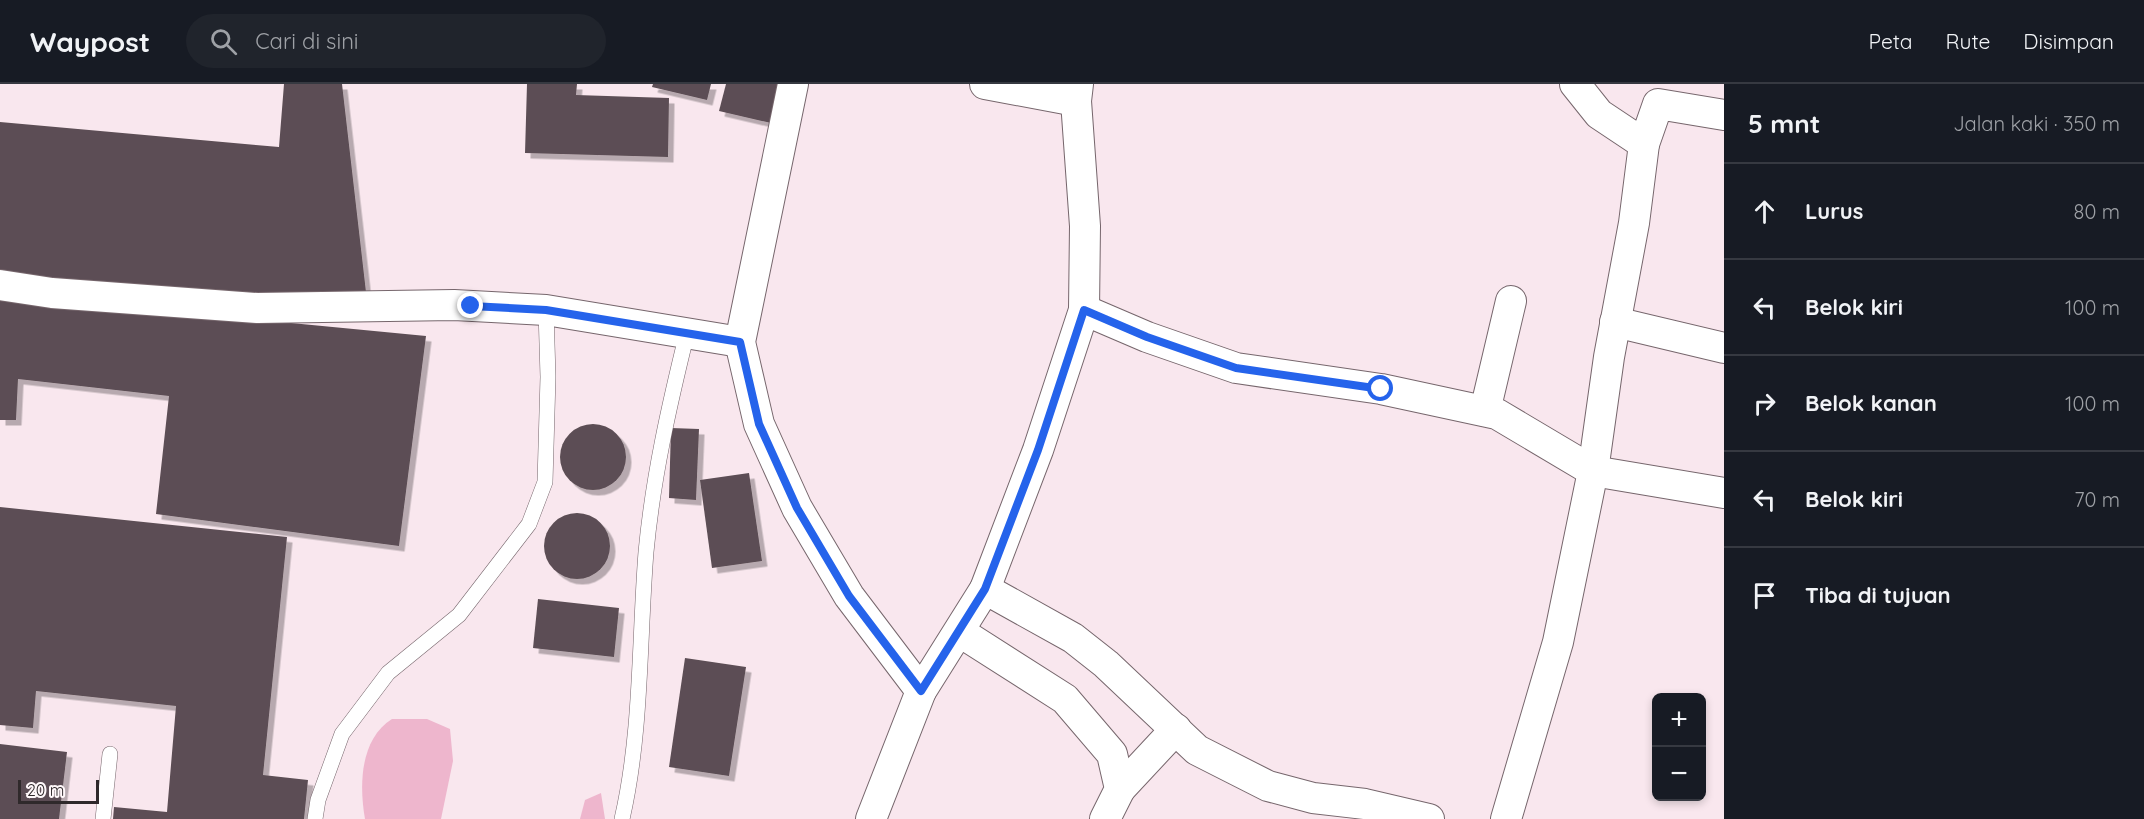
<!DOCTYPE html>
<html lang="id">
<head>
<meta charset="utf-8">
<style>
  :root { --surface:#171b24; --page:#20242c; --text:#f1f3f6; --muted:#9ea1a6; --line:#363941 }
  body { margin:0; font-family:Quicksand,sans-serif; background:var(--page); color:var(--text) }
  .controls { position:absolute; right:18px; bottom:18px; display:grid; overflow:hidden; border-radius:9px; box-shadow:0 3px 9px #0003 }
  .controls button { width:54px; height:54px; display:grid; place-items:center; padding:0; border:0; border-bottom:2px solid var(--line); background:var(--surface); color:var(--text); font:30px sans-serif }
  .scale { position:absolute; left:18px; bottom:15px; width:81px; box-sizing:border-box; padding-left:6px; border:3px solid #2f292b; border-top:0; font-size:16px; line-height:21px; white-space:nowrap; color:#2f292b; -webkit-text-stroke:4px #fff8fa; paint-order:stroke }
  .stop { position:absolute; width:18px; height:18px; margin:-14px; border:4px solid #2563eb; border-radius:50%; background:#fff }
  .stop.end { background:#2563eb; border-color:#fff; box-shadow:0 2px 6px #0008 }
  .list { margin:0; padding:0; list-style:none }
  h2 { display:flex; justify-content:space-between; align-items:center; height:78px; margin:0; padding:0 24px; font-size:26px }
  h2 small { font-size:20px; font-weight:400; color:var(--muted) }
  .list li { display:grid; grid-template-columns:39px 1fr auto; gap:18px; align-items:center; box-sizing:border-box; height:96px; padding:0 24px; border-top:2px solid var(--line) }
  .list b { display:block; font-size:22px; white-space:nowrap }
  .list em { font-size:20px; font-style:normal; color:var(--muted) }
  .icon { flex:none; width:33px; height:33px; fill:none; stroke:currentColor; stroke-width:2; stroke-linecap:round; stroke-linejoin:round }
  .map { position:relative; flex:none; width:1724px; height:735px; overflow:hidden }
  header { display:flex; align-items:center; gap:36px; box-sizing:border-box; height:84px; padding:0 30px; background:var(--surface); border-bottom:2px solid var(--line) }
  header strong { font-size:28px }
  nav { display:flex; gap:33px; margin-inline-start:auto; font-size:21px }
  .search { width:420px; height:54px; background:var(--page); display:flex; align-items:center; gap:15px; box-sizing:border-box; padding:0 21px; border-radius:33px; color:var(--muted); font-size:22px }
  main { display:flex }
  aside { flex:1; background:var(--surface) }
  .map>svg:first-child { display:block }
  .green { fill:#eeb6cd }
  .building { fill:#5c4e54; filter:url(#shadow) }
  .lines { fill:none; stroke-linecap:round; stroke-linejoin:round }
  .service-casing { stroke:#76666c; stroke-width:16 }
  .minor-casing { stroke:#76666c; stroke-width:32 }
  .service { stroke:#fff; stroke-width:15 }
  .minor { stroke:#fff; stroke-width:30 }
  .route { stroke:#2563eb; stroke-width:8 }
</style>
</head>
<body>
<header>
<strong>Waypost</strong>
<div class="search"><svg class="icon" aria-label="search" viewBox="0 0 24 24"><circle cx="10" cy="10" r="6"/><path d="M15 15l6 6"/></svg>Cari di sini</div>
<nav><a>Peta</a><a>Rute</a><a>Disimpan</a></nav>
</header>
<main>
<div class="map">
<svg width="1724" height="735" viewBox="0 0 1724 735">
  <defs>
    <filter id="shadow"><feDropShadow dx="5.5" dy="5.5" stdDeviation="0" flood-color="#0004"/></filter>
  </defs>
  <rect width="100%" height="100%" fill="#f9e7ee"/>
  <g class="green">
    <path d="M 392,635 L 427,635 L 450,645 L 453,677 L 441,735 L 365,735 C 359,701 360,655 392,635 Z"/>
    <polygon points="601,709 605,735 580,735 585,716"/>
  </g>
  <g class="building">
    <polygon points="284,0 342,0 366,208 306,210 78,202 0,187 0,38 279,63"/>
    <polygon points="527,0 577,0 576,11 669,14 668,73 525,69"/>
    <polygon points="653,0 711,0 707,16 652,3"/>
    <polygon points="726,0 780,0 771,39 719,27"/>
    <polygon points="0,211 426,252 399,462 156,430 169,312 18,295 16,336 0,336"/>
    <circle cx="593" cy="373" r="33"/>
    <polygon points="671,344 699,345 696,416 669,414"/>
    <polygon points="749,389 762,477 712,484 700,396"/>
    <polygon points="0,423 287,453 263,691 308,696 304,735 113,735 114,723 167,728 176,622 36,607 33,644 0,641"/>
    <circle cx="577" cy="462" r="33"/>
    <polygon points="538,515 619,524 614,573 533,564"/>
    <polygon points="685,574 746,583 729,692 669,683"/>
    <polygon points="0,660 67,668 59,735 0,735"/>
  </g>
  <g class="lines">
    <defs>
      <g id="service">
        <polyline points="103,735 110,670"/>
        <polyline points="315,735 318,716 342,650 388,589 459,531 529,440 545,398 548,293 546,226"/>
        <path d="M 622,735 C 642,648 639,556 646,468 C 653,393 669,322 687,249"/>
      </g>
      <g id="minor">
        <polyline points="793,0 740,258 759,340 797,424 849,512 921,607 871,735"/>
        <polyline points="985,0 1076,17"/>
        <polyline points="1575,0 1599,30 1644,60 1658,20 1724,31"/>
        <polyline points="0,201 52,209 257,224 454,221 546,226 740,258"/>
        <polyline points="1084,226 1147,253 1236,284 1381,305 1497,330 1593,387 1724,409"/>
        <polyline points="1615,238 1724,264"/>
        <polyline points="1485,327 1511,217"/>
        <polyline points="985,505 1038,366 1084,226 1085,142 1076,17 1078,0"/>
        <polyline points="960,548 1065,615 1112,670 1120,705 1105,735"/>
        <polyline points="921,607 985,505 1073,554 1106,580 1197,666 1268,702 1313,714 1365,720 1429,735"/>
        <polyline points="1120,705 1176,645"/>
        <polyline points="1506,735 1558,558 1593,387 1609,273 1634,139 1644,60"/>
      </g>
    </defs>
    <use href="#service" class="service-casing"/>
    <use href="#minor" class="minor-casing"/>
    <use href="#service" class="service"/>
    <use href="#minor" class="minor"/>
  </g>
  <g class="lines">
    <polyline class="route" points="471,222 546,226 740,258 759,340 797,424 849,512 921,607 985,505 1038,366 1084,226 1147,253 1236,284 1381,305"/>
  </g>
</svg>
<div class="controls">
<button>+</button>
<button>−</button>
</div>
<div class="scale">20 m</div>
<div class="stop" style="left:1381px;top:305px"></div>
<div class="stop end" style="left:471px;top:222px"></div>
</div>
<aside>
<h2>5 mnt<small>Jalan kaki · 350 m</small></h2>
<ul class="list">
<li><svg class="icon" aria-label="ahead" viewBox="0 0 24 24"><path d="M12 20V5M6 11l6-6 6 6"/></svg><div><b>Lurus</b></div><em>80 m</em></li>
<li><svg class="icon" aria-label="left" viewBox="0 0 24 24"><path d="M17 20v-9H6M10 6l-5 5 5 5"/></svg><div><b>Belok kiri</b></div><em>100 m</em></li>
<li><svg class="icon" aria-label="right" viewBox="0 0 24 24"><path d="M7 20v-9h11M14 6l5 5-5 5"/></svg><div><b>Belok kanan</b></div><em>100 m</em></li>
<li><svg class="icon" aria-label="left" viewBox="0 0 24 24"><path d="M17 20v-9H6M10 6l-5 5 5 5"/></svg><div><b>Belok kiri</b></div><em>70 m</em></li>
<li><svg class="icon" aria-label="arrive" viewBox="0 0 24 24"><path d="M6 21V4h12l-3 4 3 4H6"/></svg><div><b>Tiba di tujuan</b></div></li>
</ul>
</aside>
</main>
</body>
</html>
